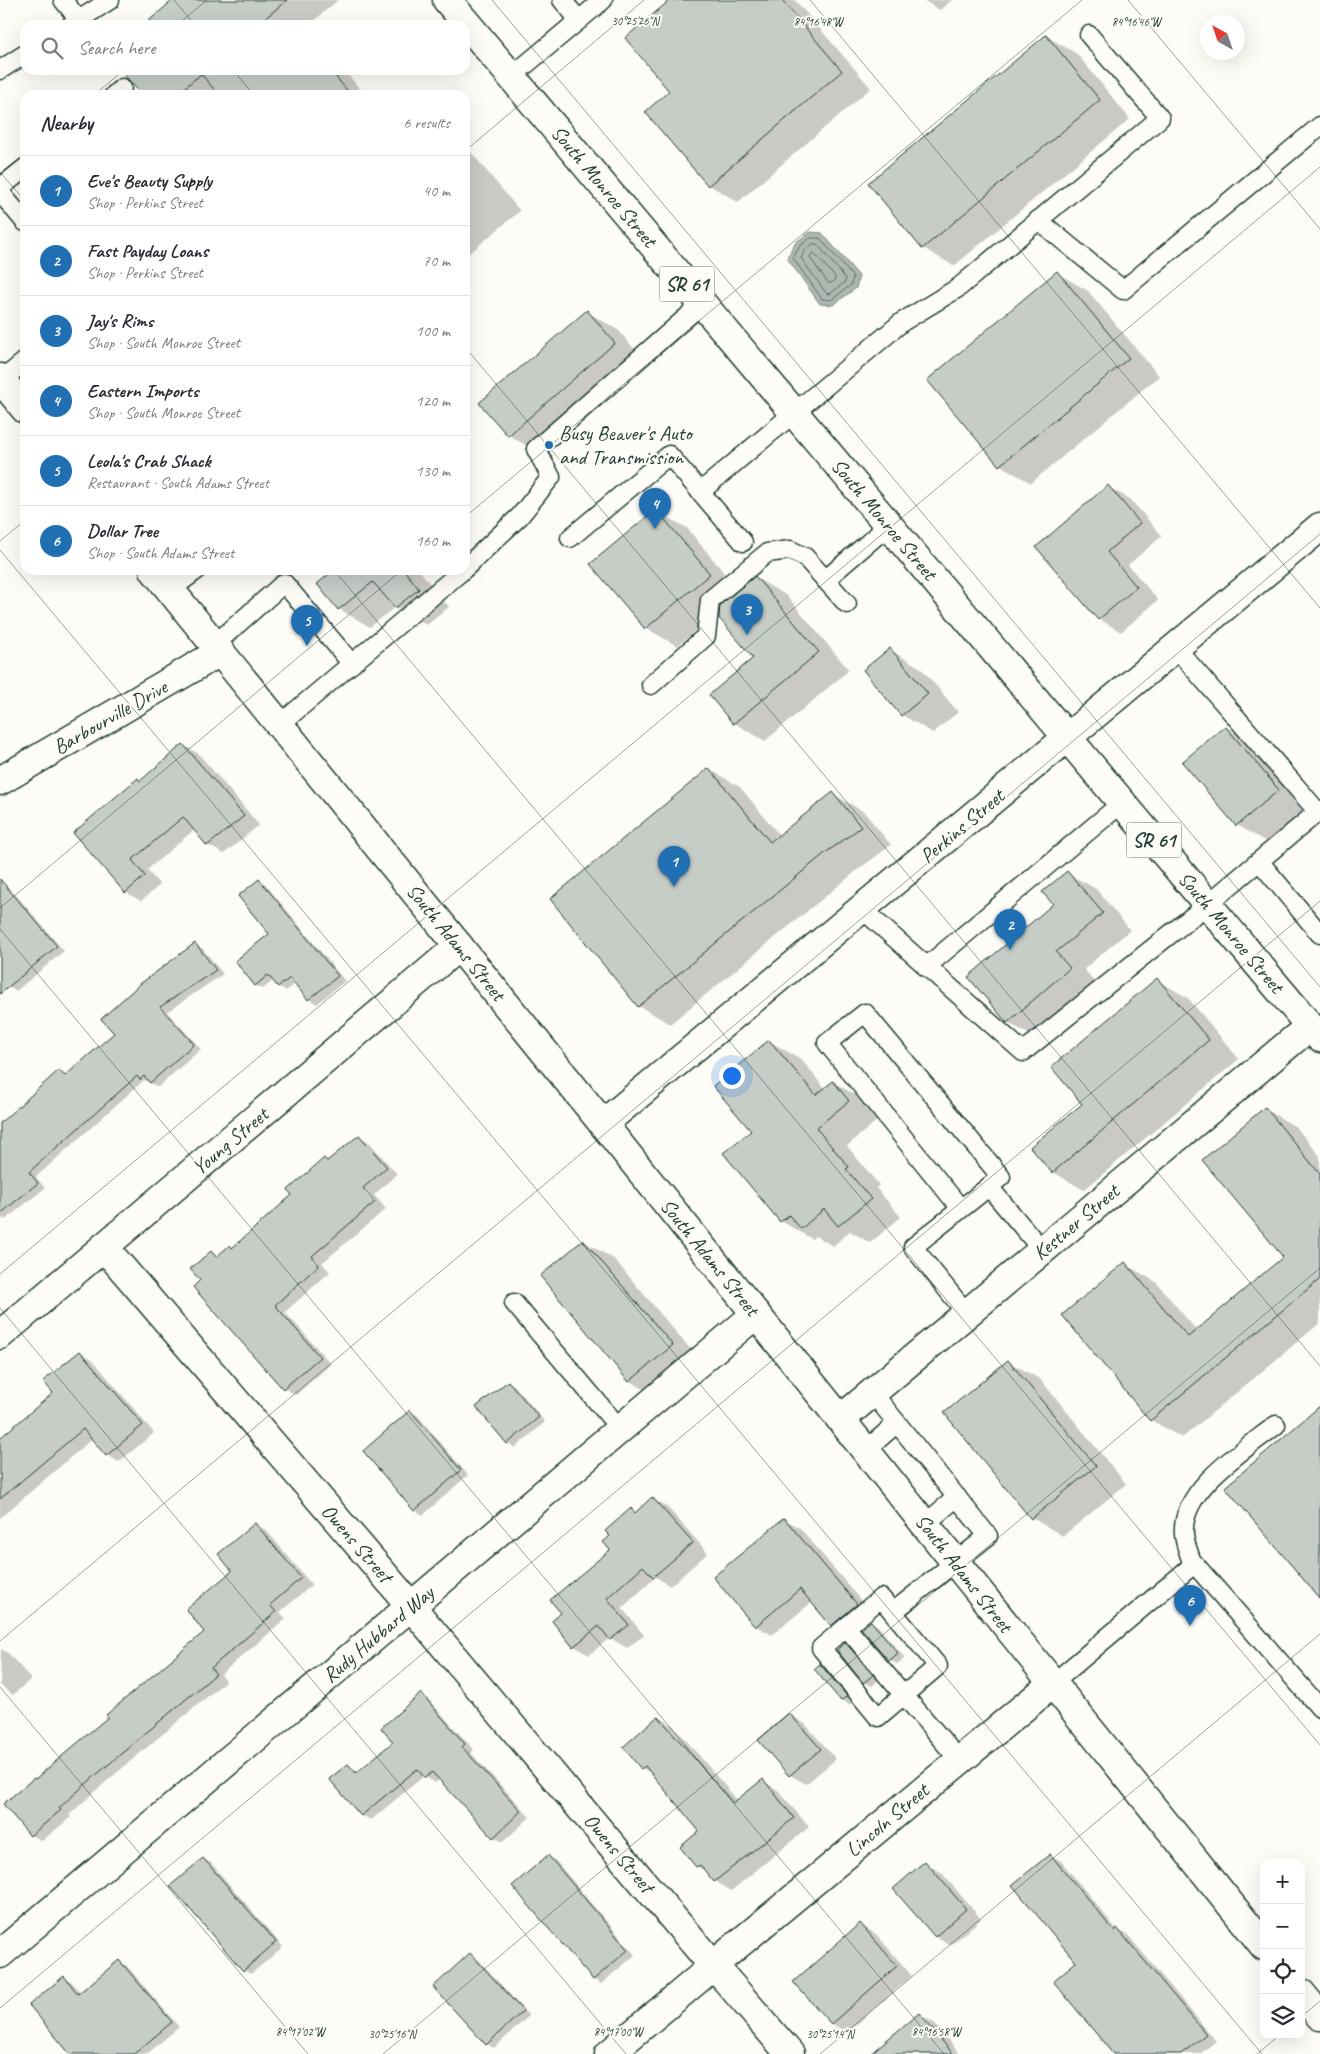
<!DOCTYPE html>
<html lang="en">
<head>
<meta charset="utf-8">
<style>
  :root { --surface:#fff; --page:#f7f7f7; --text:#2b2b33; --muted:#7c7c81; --line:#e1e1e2; --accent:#1f6fb2 }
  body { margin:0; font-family:Caveat,sans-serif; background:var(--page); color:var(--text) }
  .controls { position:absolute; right:15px; bottom:15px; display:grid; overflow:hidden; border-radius:10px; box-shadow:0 5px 20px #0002 }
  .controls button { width:45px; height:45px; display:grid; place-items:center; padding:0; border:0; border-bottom:1px solid var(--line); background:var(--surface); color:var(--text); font:25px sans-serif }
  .compass { position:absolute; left:1200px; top:15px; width:45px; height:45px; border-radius:50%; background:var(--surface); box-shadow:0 5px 20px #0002; rotate:320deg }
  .you { position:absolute; left:731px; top:1075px; width:18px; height:18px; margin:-12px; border:4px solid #fff; border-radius:50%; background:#1a73e8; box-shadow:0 0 0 8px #1a73e833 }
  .badge { display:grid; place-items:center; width:32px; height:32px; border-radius:50%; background:var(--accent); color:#fff; font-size:16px; font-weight:700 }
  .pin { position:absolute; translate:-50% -41px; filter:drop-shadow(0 1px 2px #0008) }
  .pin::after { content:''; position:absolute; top:26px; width:18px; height:15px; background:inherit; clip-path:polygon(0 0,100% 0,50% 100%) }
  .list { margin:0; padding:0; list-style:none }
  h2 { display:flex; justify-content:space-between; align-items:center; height:65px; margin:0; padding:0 20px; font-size:21px }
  h2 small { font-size:16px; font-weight:400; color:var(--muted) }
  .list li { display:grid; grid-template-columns:32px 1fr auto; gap:15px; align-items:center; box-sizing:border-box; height:70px; padding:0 20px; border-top:1px solid var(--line) }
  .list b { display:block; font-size:19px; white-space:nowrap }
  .list p { margin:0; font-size:16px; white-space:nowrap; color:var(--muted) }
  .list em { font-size:16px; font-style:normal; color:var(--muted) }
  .icon { flex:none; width:28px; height:28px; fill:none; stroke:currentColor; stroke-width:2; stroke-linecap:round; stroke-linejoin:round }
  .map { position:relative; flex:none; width:1320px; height:2054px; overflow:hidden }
  .search { position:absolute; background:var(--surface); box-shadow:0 5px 20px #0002; left:20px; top:20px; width:450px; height:55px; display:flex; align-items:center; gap:12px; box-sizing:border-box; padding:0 18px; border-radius:15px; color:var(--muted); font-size:19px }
  .panel { position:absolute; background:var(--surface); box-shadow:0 5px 20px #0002; left:20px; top:90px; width:450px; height:485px; border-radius:15px }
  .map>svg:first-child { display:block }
  .water { fill:#aeb8b1; stroke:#75877f }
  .shadow { fill:#0003 }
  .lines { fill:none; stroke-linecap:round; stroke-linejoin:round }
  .shore { stroke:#586e66; stroke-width:1 }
  .building { fill:#c6cdc7; stroke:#1f3d34 }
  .lane-casing { stroke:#1f3d34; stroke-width:21 }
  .street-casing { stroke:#1f3d34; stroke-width:31 }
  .secondary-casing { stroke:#1f3d34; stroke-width:31 }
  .primary-casing { stroke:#1f3d34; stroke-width:31 }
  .lane { stroke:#fdfcf7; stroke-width:18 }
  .street { stroke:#fdfcf7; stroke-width:28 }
  .secondary { stroke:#fdfcf7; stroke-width:28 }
  .primary { stroke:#fdfcf7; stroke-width:28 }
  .ticks { fill:none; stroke:#1f3d34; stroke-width:1; stroke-opacity:0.45 }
  .poi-dot { fill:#1f6fb2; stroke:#fdfcf7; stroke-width:2 }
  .labels { text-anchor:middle; stroke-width:4; stroke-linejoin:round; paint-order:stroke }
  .shield { fill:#fdfcf7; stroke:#62766e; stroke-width:1 }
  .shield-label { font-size:20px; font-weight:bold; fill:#1f3d34 }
  .street-label { font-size:21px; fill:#1f3d34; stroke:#fdfcf7 }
  .poi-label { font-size:21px; fill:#1f3d34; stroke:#fdfcf7; text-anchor:start }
  .ticks-label { font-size:12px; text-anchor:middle; fill:#1f3d34; stroke:#fdfcf7; stroke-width:4; stroke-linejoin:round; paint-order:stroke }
</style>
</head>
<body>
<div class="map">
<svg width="1320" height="2054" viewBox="0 0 1320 2054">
  <rect width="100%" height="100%" fill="#fdfcf7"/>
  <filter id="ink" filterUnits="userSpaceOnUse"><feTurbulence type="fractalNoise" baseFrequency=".02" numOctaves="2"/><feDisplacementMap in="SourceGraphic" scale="10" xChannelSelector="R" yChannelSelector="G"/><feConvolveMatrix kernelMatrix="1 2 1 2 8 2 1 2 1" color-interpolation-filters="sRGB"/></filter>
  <g filter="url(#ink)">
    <polygon class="water" points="810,232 822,233 859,276 856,288 833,305 820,304 787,258 796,242"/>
    <g class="shadow">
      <polygon points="175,0 338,0 309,25 146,25"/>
      <polygon points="672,0 795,0 871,88 738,202 709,185 646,112 671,91"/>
      <polygon points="923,0 952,0 940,10"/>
      <polygon points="1046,36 1077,54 1130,119 954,266 923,248"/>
      <polygon points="122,70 344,70 365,95 143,95"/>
      <polygon points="465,145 520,211 465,257"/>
      <polygon points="1057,273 1088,291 1159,376 1031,483 1000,465 929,380"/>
      <polygon points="587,312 618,330 645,362 539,453 508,435"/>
      <polygon points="1108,487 1130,499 1162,536 1128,565 1158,600 1121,632 1099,619 1037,547"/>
      <polygon points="656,511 687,528 739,591 756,578 787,596 849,670 765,741 734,723 754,658 721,610 677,646 646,628 592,564"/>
      <polygon points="336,570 419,570 449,607 427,625 395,607 370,627 339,609 318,584"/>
      <polygon points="890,650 921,668 958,712 933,733 902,715 865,671"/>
      <polygon points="1226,727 1257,745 1310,808 1268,843 1237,825 1184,762"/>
      <polygon points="183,745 199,754 259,825 224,854 208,845 195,829 147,870 160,885 141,901 125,892 138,780 141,781"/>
      <polygon points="709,769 740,787 780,836 833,794 864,812 891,845 855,872 670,1024 639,1006"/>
      <polygon points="1067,873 1096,889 1130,930 1084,969 1097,985 1036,1038 1007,1022"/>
      <polygon points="259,880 266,885 345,981 317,1004 309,999 296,983 286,991 279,986 274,980 263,989 255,985 271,934"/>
      <polygon points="9,891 17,896 64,951 16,991 9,987 0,977 0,899"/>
      <polygon points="195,945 203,949 223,974 167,1012 201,1049 158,1087 144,1080 36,1177 45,1188 5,1220 0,1217 0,1124 60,1072 67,1076 115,1033"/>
      <polygon points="1157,980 1188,998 1239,1059 1084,1190 1053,1172"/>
      <polygon points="769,1041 801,1059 825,1089 833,1082 864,1100 879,1119 847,1146 879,1185 876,1188 901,1217 870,1243 850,1231 833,1246 815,1236 812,1239 781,1221 753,1131"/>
      <polygon points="1265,1109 1296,1127 1320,1156 1320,1323 1182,1438 1151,1420 1063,1315 1125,1264 1156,1282 1197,1331 1285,1258"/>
      <polygon points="359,1136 370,1143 397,1174 374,1195 386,1209 322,1263 330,1272 285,1312 331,1364 296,1395 284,1388 195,1287 202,1280 211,1252 219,1257 233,1249 294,1196 328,1162"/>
      <polygon points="583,1241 614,1259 703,1364 661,1399 630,1381"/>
      <polygon points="80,1352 92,1359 154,1433 119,1462 107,1455 93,1438 0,1518 0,1440 55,1394"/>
      <polygon points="1009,1362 1040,1379 1126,1484 1063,1536 1032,1518 946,1414"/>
      <polygon points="508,1382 515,1386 545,1422 515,1448 508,1443"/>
      <polygon points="410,1412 418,1416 468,1475 423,1515 415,1510 365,1451"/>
      <polygon points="653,1499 668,1508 708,1553 670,1586 656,1577 622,1608 644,1635 627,1648 610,1638 589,1655 574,1646 563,1613 612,1551 611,1536 631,1510 636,1513"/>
      <polygon points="784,1519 800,1528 872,1614 848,1634 832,1625 812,1602 772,1635 756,1626"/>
      <polygon points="255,1524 266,1530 312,1585 280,1612 286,1619 221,1674 226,1681 107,1781 69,1815 71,1817 42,1841 31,1835 35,1780 206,1632"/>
      <polygon points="871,1622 878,1626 905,1658 897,1664 890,1660"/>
      <polygon points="845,1644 853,1649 879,1680 872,1686 864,1682"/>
      <polygon points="1,1649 8,1653 31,1679 13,1695 0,1685"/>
      <polygon points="820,1665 828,1670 854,1701 849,1705 842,1700"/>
      <polygon points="421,1695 430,1701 474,1750 471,1753 530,1817 503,1842 494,1837 440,1779 435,1783 424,1776 371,1820 361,1815 348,1765 359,1772 395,1742"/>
      <polygon points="790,1714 805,1724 836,1759 806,1784 790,1775 760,1740"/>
      <polygon points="659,1717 674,1726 738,1801 763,1781 778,1790 809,1827 731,1891 715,1881 708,1873 697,1866 701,1831 653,1774 642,1768"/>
      <polygon points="1050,1855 1061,1861 1117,1930 1128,1935 1216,2041 1200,2054 1115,2054 1078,1962"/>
      <polygon points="548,1857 556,1861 635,1955 601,1984 593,1979"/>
      <polygon points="203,1859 211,1863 283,1947 251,1974 243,1970"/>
      <polygon points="925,1863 941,1872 981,1919 951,1945 935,1936"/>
      <polygon points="860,1925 876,1934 912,1976 847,2033 831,2023"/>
      <polygon points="470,1955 478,1959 529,2016 494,2048 487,2044"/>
      <polygon points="119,1961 127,1966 179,2027 147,2054 72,2054 64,1978 72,1982 81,1993"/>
      <polygon points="919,2014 934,2023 960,2054 894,2054"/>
    </g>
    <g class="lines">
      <g class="shore">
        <polygon points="811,238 820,238 853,277 851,285 831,300 822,299 793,258 800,246"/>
        <polygon points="813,244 817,244 846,279 845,282 830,294 826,293 801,258 805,250"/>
        <polygon points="814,253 835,277 835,280 831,283 828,283 810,258 811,255"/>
      </g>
    </g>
    <g class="building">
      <polygon points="173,0 287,0 257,25 144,25"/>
      <polygon points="670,0 782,0 842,71 708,186 645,112 669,91 625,38"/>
      <polygon points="1046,35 1100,100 922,249 868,183"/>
      <polygon points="120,70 330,70 351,95 219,95 201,74 176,95 142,95"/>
      <polygon points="1057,271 1129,358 999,466 927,380"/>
      <polygon points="587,310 615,343 508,436 479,403"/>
      <polygon points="1108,485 1140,523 1107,552 1137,587 1098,620 1036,547"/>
      <polygon points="656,509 710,574 645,629 590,564"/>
      <polygon points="334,570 404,570 419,589 395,608 373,582 338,610 317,584"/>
      <polygon points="755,576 819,652 733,724 709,695 753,658 719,618 720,605"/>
      <polygon points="890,648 928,694 901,716 863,670"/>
      <polygon points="1225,726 1279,790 1236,826 1182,762"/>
      <polygon points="183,744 244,816 207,846 183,817 132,860 145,876 125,893 73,833 138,778 140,781"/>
      <polygon points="709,768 770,842 833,792 861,827 824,854 638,1007 550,899"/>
      <polygon points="1067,871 1103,913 1056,952 1070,968 1007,1023 968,977 1053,904 1042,892"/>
      <polygon points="0,879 57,946 0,994"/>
      <polygon points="259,879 338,976 308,1000 290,978 278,987 268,975 255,986 235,961 269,934 238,896"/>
      <polygon points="195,943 216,970 160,1007 194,1044 150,1083 144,1076 140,1080 137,1076 29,1172 38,1183 0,1214 0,1123 59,1070 65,1076 114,1033 101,1019 140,984"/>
      <polygon points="1157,978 1209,1040 1052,1173 1030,1147 1082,1104 1051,1067"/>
      <polygon points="769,1040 816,1095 833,1081 849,1101 816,1128 849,1167 846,1169 871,1199 838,1226 824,1209 801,1229 789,1215 780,1222 723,1153 751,1131 713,1086"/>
      <polygon points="1265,1107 1320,1174 1320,1279 1150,1421 1062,1315 1125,1262 1188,1337 1283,1257 1202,1160"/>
      <polygon points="359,1135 387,1167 363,1188 375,1202 312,1256 319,1265 275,1305 320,1357 283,1389 193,1287 200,1280 190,1269 211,1251 216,1257 230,1245 232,1248 292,1195 288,1190 324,1158 327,1161"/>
      <polygon points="583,1240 673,1345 629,1382 540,1276"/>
      <polygon points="80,1351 143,1425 106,1456 83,1429 0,1499 0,1438 53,1393 43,1381"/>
      <polygon points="1008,1360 1096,1466 1031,1519 944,1413"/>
      <polygon points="508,1381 539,1417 507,1444 476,1407"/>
      <polygon points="1320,1406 1320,1599 1225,1487"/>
      <polygon points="410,1410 461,1470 414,1511 363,1451"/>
      <polygon points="652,1497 693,1543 653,1577 643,1566 607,1598 629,1625 610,1640 599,1626 573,1647 552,1621 561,1613 550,1600 610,1550 603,1542 610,1536 605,1531 631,1508 635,1513"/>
      <polygon points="784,1518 857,1604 831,1626 800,1589 755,1627 713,1577"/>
      <polygon points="255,1523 301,1578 270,1605 276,1612 211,1668 216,1674 96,1775 59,1808 61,1810 30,1836 3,1804 34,1778 35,1779 108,1717 106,1715 204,1632 186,1609 232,1571 218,1554"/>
      <polygon points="871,1621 898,1653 889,1661 861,1628"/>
      <polygon points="845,1642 873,1675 863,1683 837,1650"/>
      <polygon points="820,1664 847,1696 841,1701 814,1669"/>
      <polygon points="421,1693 465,1744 462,1747 521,1811 493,1838 432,1772 425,1778 417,1769 361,1816 329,1779 348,1764 356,1773 393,1742 381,1728"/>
      <polygon points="789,1713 821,1749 789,1776 758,1740"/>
      <polygon points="658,1716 733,1803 763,1779 794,1818 714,1882 700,1865 696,1867 680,1847 699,1831 645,1766 641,1769 623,1747"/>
      <polygon points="1050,1854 1114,1931 1117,1928 1206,2034 1181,2054 1113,2054 1053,1981 1076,1962 1012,1885"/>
      <polygon points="548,1855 628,1950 593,1980 512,1886"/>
      <polygon points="203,1858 276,1942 243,1971 170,1886"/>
      <polygon points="925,1861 966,1909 935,1937 893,1889"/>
      <polygon points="860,1923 897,1966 831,2024 793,1982"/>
      <polygon points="470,1953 523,2011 486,2045 433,1987"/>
      <polygon points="119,1960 172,2022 134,2054 70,2054 29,2005 64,1976 78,1994"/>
      <polygon points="919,2013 953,2054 870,2054"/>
    </g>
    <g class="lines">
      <defs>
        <g id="lane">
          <polyline points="63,0 79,20"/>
          <polyline points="562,0 579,20"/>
          <polyline points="71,25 110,0"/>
          <polyline points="0,70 25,54"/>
          <polyline points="511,77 603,0"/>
          <polyline points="114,95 122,88"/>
          <polyline points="0,188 25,168"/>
          <polyline points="0,192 25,222"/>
          <polyline points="1038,220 1123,290 1320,126"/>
          <polyline points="2,380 25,361"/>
          <polyline points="700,492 902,322 958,288 1160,118 1089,35"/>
          <polyline points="570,538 669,455 743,542"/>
          <polyline points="465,568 520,516 551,477 536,449 703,303"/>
          <polyline points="825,580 889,525"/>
          <polyline points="170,590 197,570"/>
          <polyline points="214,645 284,583 352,664"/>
          <polyline points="1176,648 1318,812"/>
          <polyline points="651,685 706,636 710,600 767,553 790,550 805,557 847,604"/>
          <polyline points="279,725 463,570"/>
          <polyline points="1259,861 1320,934"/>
          <polyline points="862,909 1023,1052 1208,904 1320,810"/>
          <polyline points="926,967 1123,802"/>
          <polyline points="989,1187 1042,1250"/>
          <polyline points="961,1209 827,1043 865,1013 1001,1177 913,1247 967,1314"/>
          <polyline points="514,1303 620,1429"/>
          <polyline points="872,1392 988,1536 893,1612"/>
          <path d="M 1276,1425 C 1246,1449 1180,1489 1184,1534 C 1184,1542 1189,1552 1191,1560 L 1320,1708"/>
          <polyline points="866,1450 897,1423"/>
          <polyline points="925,1524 957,1497"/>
          <polygon points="881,1598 938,1666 878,1717 821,1648"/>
          <polyline points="846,1627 959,1760"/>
          <polyline points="1052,1684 1194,1564"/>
        </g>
        <g id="street">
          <polyline points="0,781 220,652"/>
          <polyline points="603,1124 1320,527"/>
          <polyline points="104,1247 393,1585 705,1956"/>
          <polyline points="0,1335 459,946"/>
          <polyline points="841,1419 1310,1026"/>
          <polyline points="723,1957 1052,1684"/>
          <polyline points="722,1975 790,2054"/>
          <polyline points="609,2054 704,1974"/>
        </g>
        <g id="secondary">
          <polyline points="0,378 25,409"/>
          <polyline points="154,570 603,1124 1264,1946"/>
          <polyline points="0,1954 756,1314"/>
          <polyline points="1301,1993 1320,2016"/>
        </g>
        <polyline id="primary" points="447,0 1320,1038"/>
      </defs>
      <use href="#lane" class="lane-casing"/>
      <use href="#street" class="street-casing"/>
      <use href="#secondary" class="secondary-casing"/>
      <use href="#primary" class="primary-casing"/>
      <use href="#lane" class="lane"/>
      <use href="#street" class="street"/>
      <use href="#secondary" class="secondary"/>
      <use href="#primary" class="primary"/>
    </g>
  </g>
  <path class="ticks" d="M 174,0 L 195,25M 492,0 L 1320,987M 810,0 L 1320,608M 1128,0 L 1320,229M 177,25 L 207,0M 233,70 L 254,95M 94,95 L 124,70M 465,151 L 644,0M 0,172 L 25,201M 0,174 L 25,153M 465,347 L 1320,1366M 465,517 L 1082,0M 0,541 L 25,520M 0,550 L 1262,2054M 334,570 L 1320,1745M 0,908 L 402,570M 0,929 L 944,2054M 0,1274 L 1320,167M 0,1308 L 626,2054M 0,1641 L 1320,534M 0,1687 L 308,2054M 0,2008 L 1320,901M 1301,2017 L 1320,2001M 383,2054 L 1320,1268M 820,2054 L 1320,1634M 1257,2054 L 1280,2035"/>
  <circle class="poi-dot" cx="549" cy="445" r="5"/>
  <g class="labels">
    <g class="shield">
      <rect x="659.5" y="266.5" width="55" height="35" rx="4"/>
      <rect x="1126.5" y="822.5" width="55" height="35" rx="4"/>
    </g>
    <g class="shield-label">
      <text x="687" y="291">SR 61</text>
      <text x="1154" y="847">SR 61</text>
    </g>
    <g class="street-label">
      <text transform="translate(604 186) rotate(50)" y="7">South Monroe Street</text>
      <text transform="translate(884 519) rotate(50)" y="7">South Monroe Street</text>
      <text transform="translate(110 717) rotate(-30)" y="7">Barbourville Drive</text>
      <text transform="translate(962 826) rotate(-40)" y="7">Perkins Street</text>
      <text transform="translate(1231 932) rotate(50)" y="7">South Monroe Street</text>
      <text transform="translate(456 942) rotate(51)" y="7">South Adams Street</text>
      <text transform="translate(230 1141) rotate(-40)" y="7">Young Street</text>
      <text transform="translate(1076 1222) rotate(-40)" y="7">Kestner Street</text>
      <text transform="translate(710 1257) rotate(51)" y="7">South Adams Street</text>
      <text transform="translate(357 1543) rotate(49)" y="7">Owens Street</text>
      <text transform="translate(964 1573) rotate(52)" y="7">South Adams Street</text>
      <text transform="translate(378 1634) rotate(-40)" y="7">Rudy Hubbard Way</text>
      <text transform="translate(887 1820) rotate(-40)" y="7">Lincoln Street</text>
      <text transform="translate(619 1853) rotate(50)" y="7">Owens Street</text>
    </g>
    <g class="poi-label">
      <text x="559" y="440">Busy Beaver's Auto<tspan x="559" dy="24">and Transmission</tspan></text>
    </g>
  </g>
  <g class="ticks-label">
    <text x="635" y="25">30°25'26"N</text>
    <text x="818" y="26">84°16'48"W</text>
    <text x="1136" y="26">84°16'46"W</text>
    <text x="300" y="2036">84°17'02"W</text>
    <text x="618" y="2036">84°17'00"W</text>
    <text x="936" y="2036">84°16'58"W</text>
    <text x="392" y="2038">30°25'16"N</text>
    <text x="830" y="2038">30°25'14"N</text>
  </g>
</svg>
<div class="controls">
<button>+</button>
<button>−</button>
<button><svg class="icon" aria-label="locate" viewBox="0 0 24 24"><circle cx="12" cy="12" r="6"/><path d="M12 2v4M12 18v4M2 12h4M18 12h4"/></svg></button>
<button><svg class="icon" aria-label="layers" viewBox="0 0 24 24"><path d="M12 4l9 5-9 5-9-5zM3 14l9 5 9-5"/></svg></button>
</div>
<svg class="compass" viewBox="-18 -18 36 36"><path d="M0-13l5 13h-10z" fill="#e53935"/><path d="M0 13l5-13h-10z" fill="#7c7c81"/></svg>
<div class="you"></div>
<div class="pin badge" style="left:674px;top:887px">1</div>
<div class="pin badge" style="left:1010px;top:950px">2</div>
<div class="pin badge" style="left:747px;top:635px">3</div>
<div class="pin badge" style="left:655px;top:529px">4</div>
<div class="pin badge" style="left:307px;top:646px">5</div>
<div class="pin badge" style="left:1190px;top:1626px">6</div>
<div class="search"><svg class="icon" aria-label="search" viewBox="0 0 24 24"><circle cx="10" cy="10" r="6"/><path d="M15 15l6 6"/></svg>Search here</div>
<section class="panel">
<h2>Nearby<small>6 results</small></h2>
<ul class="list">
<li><span class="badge">1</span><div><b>Eve's Beauty Supply</b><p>Shop · Perkins Street</p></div><em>40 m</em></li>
<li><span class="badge">2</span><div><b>Fast Payday Loans</b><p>Shop · Perkins Street</p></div><em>70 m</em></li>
<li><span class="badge">3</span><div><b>Jay's Rims</b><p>Shop · South Monroe Street</p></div><em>100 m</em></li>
<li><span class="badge">4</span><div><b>Eastern Imports</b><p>Shop · South Monroe Street</p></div><em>120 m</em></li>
<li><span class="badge">5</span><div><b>Leola's Crab Shack</b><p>Restaurant · South Adams Street</p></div><em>130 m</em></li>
<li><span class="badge">6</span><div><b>Dollar Tree</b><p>Shop · South Adams Street</p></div><em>160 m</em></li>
</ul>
</section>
</div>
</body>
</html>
